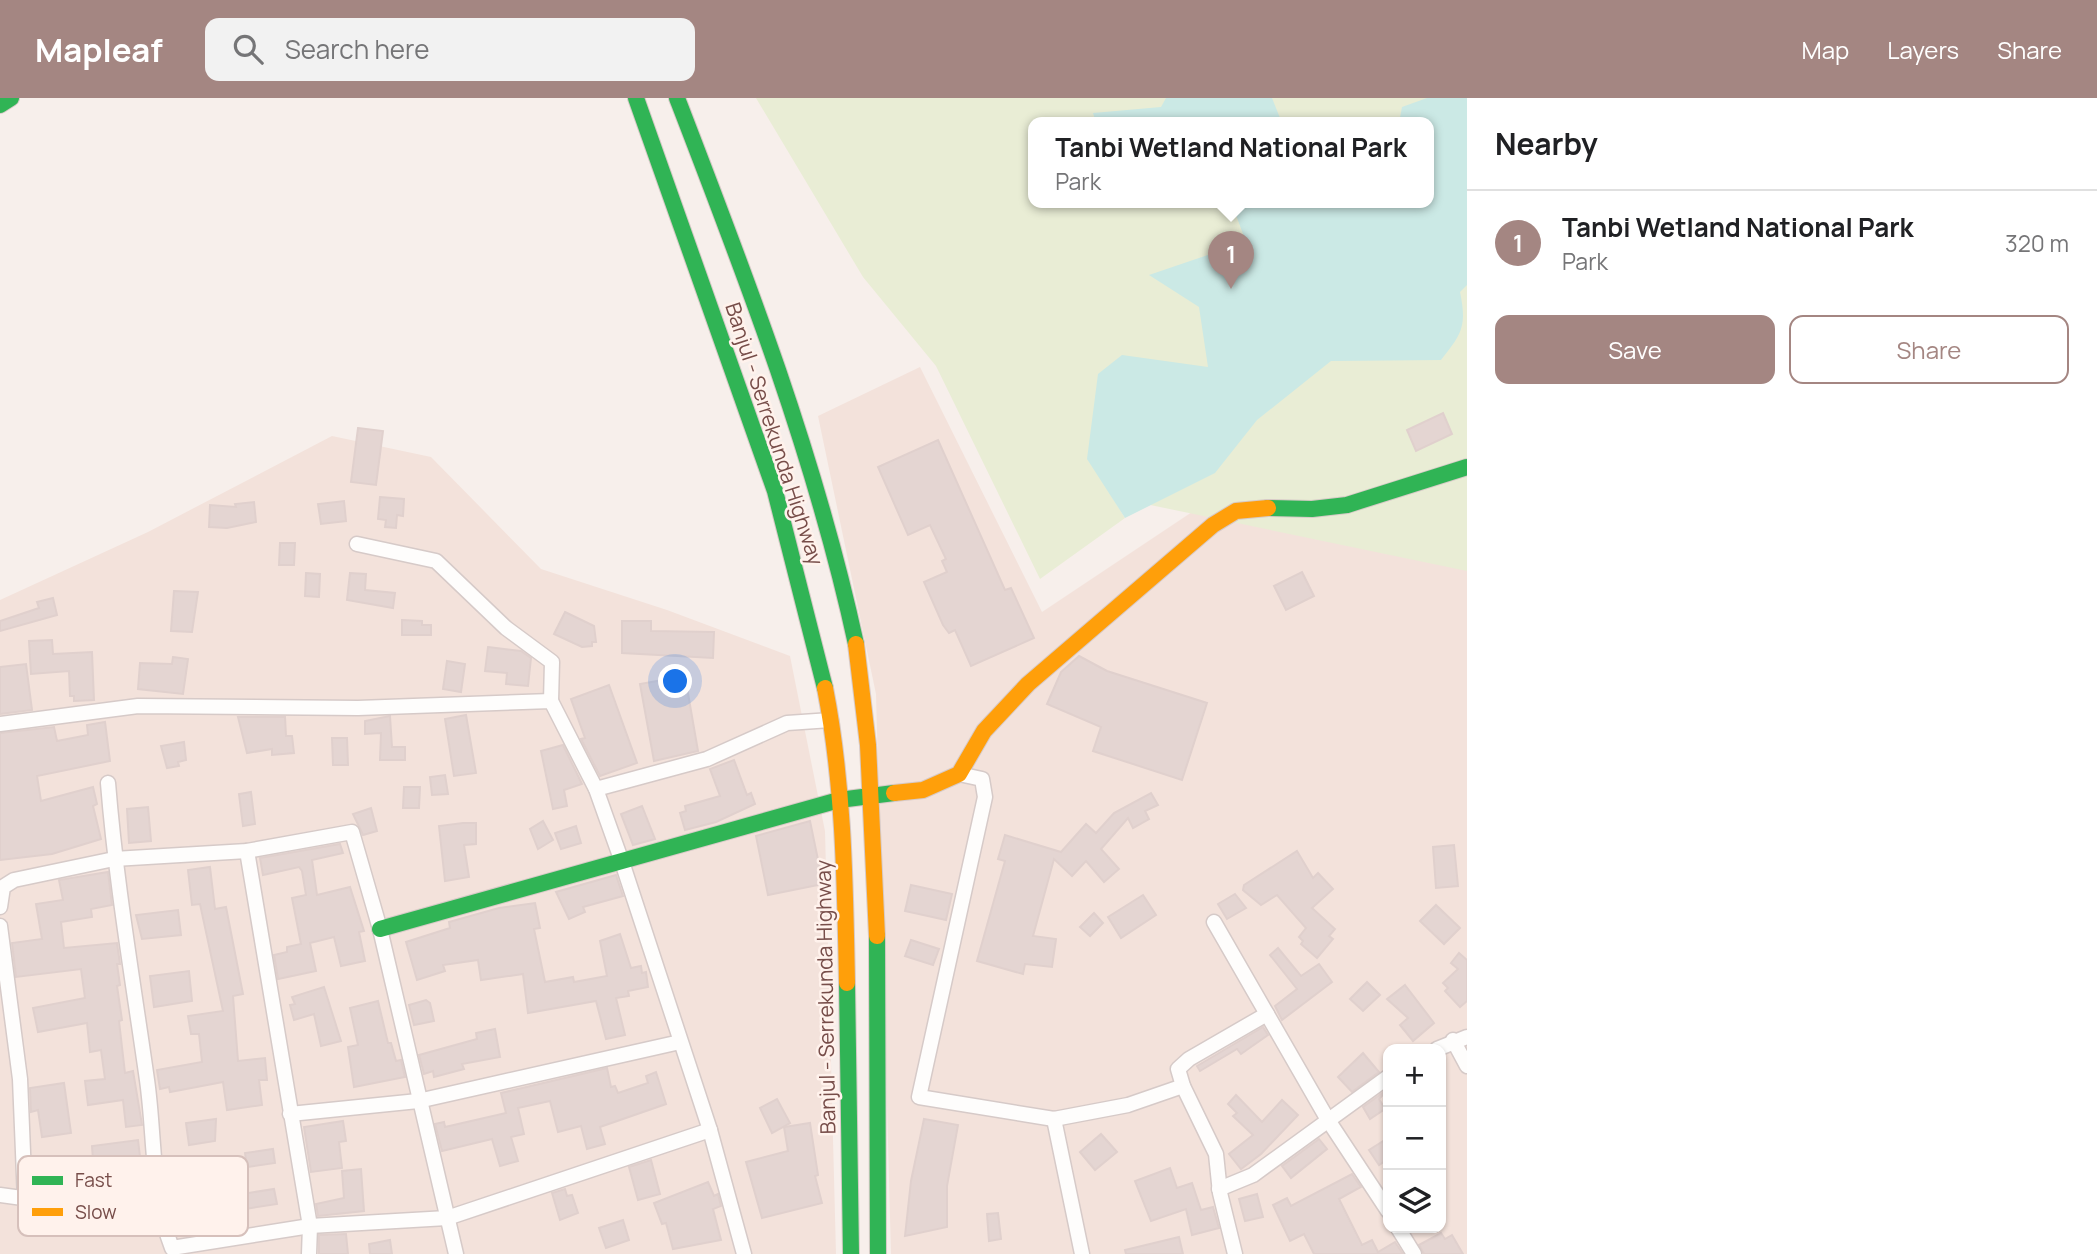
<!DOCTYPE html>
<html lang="en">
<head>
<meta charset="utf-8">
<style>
  :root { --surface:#fff; --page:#f2f2f2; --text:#202124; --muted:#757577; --line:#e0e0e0; --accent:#a48682 }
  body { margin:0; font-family:Manrope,sans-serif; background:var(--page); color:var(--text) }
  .controls { position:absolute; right:21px; bottom:21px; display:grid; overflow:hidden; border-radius:14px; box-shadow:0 2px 5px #0004 }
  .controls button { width:63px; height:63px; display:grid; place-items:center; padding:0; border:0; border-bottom:2px solid var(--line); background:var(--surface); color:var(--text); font:35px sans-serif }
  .you { position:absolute; left:676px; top:584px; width:24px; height:24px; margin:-18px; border:5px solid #fff; border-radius:50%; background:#1a73e8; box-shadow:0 0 0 10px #1a73e833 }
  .badge { display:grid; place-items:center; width:46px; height:46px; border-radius:50%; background:var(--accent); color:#fff; font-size:23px; font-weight:700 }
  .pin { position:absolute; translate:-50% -58px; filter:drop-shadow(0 2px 4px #0008) }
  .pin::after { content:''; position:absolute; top:37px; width:24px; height:21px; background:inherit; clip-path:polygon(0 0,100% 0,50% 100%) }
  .popup { position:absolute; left:1028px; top:19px; width:406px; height:91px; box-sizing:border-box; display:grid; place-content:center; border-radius:14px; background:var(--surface); filter:drop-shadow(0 2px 5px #0005); font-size:23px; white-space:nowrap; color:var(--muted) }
  .popup b { font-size:26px; color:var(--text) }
  .popup::after { content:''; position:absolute; left:50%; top:100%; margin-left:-14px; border:14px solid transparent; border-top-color:var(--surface) }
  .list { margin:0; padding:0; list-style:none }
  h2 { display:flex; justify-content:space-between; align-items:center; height:91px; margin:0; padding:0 28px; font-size:30px }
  h2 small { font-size:23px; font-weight:400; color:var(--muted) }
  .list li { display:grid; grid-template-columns:46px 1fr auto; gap:21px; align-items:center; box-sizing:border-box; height:105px; padding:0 28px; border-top:2px solid var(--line) }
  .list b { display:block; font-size:26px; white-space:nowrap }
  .list p { margin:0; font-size:23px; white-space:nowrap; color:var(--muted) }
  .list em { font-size:23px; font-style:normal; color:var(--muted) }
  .actions { display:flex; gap:14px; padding:21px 28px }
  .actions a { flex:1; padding:16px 0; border:2px solid var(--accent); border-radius:14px; text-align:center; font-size:24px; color:var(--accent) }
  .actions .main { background:var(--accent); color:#fff }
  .icon { flex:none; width:38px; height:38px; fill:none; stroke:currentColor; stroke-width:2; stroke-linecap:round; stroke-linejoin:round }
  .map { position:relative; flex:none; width:1467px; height:1156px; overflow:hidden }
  header { display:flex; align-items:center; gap:42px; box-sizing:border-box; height:98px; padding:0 35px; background:var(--accent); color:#fff }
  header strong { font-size:33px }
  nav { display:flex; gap:38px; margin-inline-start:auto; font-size:24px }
  .search { width:490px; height:63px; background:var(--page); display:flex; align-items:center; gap:18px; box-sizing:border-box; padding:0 24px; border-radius:14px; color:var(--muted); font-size:26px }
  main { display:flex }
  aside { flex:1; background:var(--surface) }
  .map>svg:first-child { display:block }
  .residential { fill:#f3e2db; fill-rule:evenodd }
  .green { fill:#e9edd5; fill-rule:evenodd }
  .water { fill:#cbe9e5 }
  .building { fill:#e4d5d2; stroke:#e0d0cd; stroke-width:2 }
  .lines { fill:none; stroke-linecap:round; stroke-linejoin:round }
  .street-casing { stroke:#d6cac8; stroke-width:17 }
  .fast-casing { stroke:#d7cac7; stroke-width:18 }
  .slow-casing { stroke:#d7cac7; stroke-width:18 }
  .street { stroke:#fefdfc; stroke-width:14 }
  .fast { stroke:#30b455; stroke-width:16 }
  .slow { stroke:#ff9f0a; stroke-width:16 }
  .labels { text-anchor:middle; stroke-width:5; stroke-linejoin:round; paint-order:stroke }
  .street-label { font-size:21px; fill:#774d49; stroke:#fff2ec }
  .key { fill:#fff2ec; stroke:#d6c0bb; stroke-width:2 }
  .key-label { font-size:19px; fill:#774d49 }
</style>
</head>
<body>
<header>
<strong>Mapleaf</strong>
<div class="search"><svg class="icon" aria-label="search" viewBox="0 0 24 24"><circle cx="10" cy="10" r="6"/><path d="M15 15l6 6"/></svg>Search here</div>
<nav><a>Map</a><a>Layers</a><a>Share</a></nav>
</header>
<main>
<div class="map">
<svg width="1467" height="1156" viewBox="0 0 1467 1156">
  <rect width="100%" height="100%" fill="#f7efeb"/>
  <g class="residential">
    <path d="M 920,269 L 1042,514 L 1258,370 L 1467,285 L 1467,1156 L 891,1156 L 876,596 L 818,318 ZM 1388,951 L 1441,951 L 1441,1130 L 1388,1130 Z"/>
    <polygon points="332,338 431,359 541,471 667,512 790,558 825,733 836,1156 0,1156 0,502 148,434"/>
  </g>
  <path class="green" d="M 756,0 L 1467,0 L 1467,473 L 1112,399 L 1125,420 L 1040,481 L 936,268 L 863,179 ZM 1033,25 L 1429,25 L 1429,105 L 1033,105 Z"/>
  <g class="water">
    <polygon points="1166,0 1272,0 1282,25 1096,25 1093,15 1161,9"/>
    <path d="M 1427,0 L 1467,0 L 1467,187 L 1460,194 C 1467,228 1462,236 1441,262 L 1331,263 L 1257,322 L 1215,375 L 1125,420 L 1087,361 L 1098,276 L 1122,257 L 1208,269 L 1199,209 L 1149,177 L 1246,144 L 1236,117 L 1219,105 L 1429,105 L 1429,25 L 1399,25 L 1402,9 Z"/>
  </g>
  <g class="building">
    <polygon points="1443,315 1452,336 1416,353 1407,332"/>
    <polygon points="358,330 383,333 376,387 351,384"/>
    <polygon points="938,342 1005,492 1011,490 1034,540 971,568 955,532 949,535 943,527 924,484 947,474 942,463 946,461 930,427 908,437 878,369"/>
    <polygon points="380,399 404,401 403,418 397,417 396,430 385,429 386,422 378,421"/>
    <polygon points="344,403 346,423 321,426 318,406"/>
    <polygon points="254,404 256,424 227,430 209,429 210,407 236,409 235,406"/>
    <polygon points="280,445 295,445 294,467 279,467"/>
    <polygon points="1302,474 1314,498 1286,512 1274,488"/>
    <polygon points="306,475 320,476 319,499 305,498"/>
    <polygon points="350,475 366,476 365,492 395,495 393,510 347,502"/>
    <polygon points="174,493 198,494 192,534 171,533"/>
    <polygon points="53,500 57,517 0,533 0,523 39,510 37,504"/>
    <polygon points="565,514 594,528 596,544 592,544 592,548 582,549 554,536"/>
    <polygon points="402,522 422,523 422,527 431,527 431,537 402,537"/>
    <polygon points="622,523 651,523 651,533 714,534 713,560 622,555"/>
    <polygon points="52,542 53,556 92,554 94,602 74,603 74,598 70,598 69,573 31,576 29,543"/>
    <polygon points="488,549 521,553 531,560 528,588 506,586 507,575 485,573"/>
    <polygon points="1079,558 1107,573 1207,605 1182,682 1093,653 1101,629 1047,606 1061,574"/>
    <polygon points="173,559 188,561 183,596 138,591 140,565 172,566"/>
    <polygon points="447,563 465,566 461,594 443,591"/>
    <polygon points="26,566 32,612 0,616 0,569"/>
    <polygon points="685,578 698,653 654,663 640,586"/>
    <polygon points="609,587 637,665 600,678 581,641 585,640 571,601"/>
    <polygon points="466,617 476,675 454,678 445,621"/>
    <polygon points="390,618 392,649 405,649 405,662 380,662 381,635 365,636 365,623"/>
    <polygon points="238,619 285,619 286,638 292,638 294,655 272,657 272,651 247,655"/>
    <polygon points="105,624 110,663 37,678 41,703 93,689 97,706 93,708 101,741 52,756 0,762 0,635 54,629 57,643 88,637 87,627"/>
    <polygon points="332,640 347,640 348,667 333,667"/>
    <polygon points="184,644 186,662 178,664 179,668 167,670 161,648"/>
    <polygon points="563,647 582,686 564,692 567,708 553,711 541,653"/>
    <polygon points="734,662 747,697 751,695 755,706 716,724 685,732 680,715 686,713 685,708 720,698 710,671"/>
    <polygon points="445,677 448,696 432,697 430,679"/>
    <polygon points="404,689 420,689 419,710 403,710"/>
    <polygon points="251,694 255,726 243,728 239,696"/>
    <polygon points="1151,695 1158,707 1145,713 1149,721 1133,730 1128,720 1101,751 1119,771 1104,784 1086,763 1072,778 1054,761 1033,838 1056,841 1052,869 1025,866 1023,876 977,863 1005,763 998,761 1005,737 1061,754 1086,726 1096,735 1114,715"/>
    <polygon points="642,708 655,741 633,747 621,716"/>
    <polygon points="148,709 151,743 129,745 127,711"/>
    <polygon points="371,710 377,733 363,737 353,716"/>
    <polygon points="543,723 553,742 538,751 530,731"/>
    <polygon points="810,723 823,786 768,797 756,738"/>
    <polygon points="463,725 476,725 476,746 464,747 469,779 445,783 439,728"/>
    <polygon points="576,728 581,745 561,751 555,735"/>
    <polygon points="340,746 343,755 312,762 317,797 350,789 364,833 359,834 365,863 341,868 334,839 310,845 316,873 278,881 274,857 287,854 287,849 301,846 292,800 306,797 302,773 299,769 263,777 260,760"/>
    <polygon points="1454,747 1458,788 1436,790 1433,749"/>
    <polygon points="1297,753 1313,780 1318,775 1333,791 1312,810 1335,831 1329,838 1333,841 1317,860 1301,846 1303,843 1299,839 1306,830 1277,797 1261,807 1243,792 1244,787"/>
    <polygon points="210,769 215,811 226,809 243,896 233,898 238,963 265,960 267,982 259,982 262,1007 227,1012 223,984 170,994 169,989 160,991 157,972 202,964 199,936 191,936 188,918 223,913 200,806 192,807 188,772"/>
    <polygon points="108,774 112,807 91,811 92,819 61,824 64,850 117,845 120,866 117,866 120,887 117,888 122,922 119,923 125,975 133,973 142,1027 126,1029 123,1002 88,1007 85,983 105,981 101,952 90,954 87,925 38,934 33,910 85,900 81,871 16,879 12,845 42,841 36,806 63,802 59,782"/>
    <polygon points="616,777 623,798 583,809 585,814 569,821 556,794"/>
    <polygon points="911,787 952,796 946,822 905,813"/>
    <polygon points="1235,796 1246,810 1227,821 1218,806"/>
    <polygon points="1143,797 1156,817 1121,840 1108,819"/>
    <polygon points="535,805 540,830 534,831 545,884 573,879 574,884 607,878 600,843 620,836 631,870 641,868 642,875 646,874 648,889 628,893 629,898 616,900 625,937 606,941 596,903 528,915 523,876 481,882 478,862 443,867 445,873 417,882 406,844 450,830 449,824 499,810"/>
    <polygon points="1436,807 1460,830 1444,846 1420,823"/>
    <polygon points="178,812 181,837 142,841 136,817"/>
    <polygon points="1094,815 1103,825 1090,838 1080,829"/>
    <polygon points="911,842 939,851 933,867 905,858"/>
    <polygon points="1278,850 1301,878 1319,866 1332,884 1282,922 1275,908 1297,891 1270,857"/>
    <polygon points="1459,855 1467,862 1467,903 1460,909 1445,893 1448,890 1443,885 1458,871 1451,865"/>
    <polygon points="189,873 192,903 154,909 150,878"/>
    <polygon points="1367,884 1380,897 1363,913 1350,901"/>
    <polygon points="1405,887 1434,925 1413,943 1400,927 1408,920 1387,901"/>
    <polygon points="324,889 341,943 321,948 314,916 294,922 290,907 295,906 292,899"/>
    <polygon points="426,902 430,905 434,923 414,927 409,907"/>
    <polygon points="378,903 388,945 391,945 396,963 401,962 405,979 354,989 348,949 358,947 350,910"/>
    <polygon points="1263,929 1268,937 1241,956 1237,951 1200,973 1197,968"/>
    <polygon points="495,931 500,959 462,966 464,971 434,979 433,973 424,976 419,957 477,941 476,935"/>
    <polygon points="1363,955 1379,974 1352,994 1338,979"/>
    <polygon points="607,970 611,989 615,988 618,995 648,985 646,978 656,974 666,1006 600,1029 605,1046 587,1051 581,1028 558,1034 550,1003 518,1010 524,1036 511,1039 518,1063 500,1068 492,1041 442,1053 435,1026 444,1024 445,1029 506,1015 501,995"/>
    <polygon points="64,985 71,1035 42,1039 38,1012 31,1014 30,990"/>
    <polygon points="1388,991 1379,1001 1385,1011 1370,1021 1363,1009"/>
    <polygon points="1236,997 1262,1024 1282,1002 1298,1017 1261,1056 1241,1071 1229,1056 1253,1037 1233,1018 1237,1015 1228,1006"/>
    <polygon points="777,1001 790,1025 772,1035 760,1010"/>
    <polygon points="216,1021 215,1043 189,1047 186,1025"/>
    <polygon points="924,1021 958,1027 947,1088 947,1129 905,1138 911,1083"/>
    <polygon points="343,1023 346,1043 339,1044 342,1070 311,1074 304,1029"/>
    <polygon points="810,1025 818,1077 815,1078 822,1105 762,1120 746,1064 788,1053 784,1029"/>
    <polygon points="1101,1036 1117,1054 1095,1072 1080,1054"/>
    <polygon points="1319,1041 1327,1051 1291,1080 1282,1068"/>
    <polygon points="138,1042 140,1059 136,1060 137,1070 93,1077 94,1086 51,1094 40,1093 36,1066 74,1060 75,1064 93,1062 92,1048"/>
    <polygon points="1385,1042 1388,1048 1388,1061 1379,1067 1369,1052"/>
    <polygon points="273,1051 275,1065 247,1069 245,1055"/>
    <polygon points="651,1062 660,1096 638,1102 629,1069"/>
    <polygon points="1170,1070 1177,1090 1192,1085 1201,1112 1213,1109 1219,1130 1192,1137 1186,1111 1151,1123 1135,1083"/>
    <polygon points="361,1071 364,1113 318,1118 316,1106 344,1100 342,1073"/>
    <polygon points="215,1073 224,1125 191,1129 188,1109 193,1108 189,1076"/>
    <polygon points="1352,1076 1361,1089 1339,1101 1362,1147 1372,1142 1378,1154 1395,1144 1403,1156 1314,1156 1304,1136 1290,1143 1273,1107 1287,1100 1291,1108"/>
    <polygon points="708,1084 714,1098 718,1096 721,1108 713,1111 721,1142 673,1151 666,1125 662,1126 654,1105"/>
    <polygon points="274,1091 277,1106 245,1111 242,1096"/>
    <polygon points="565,1091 567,1098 572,1097 578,1115 560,1122 552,1095"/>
    <polygon points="1257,1096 1263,1119 1245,1123 1239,1101"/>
    <polygon points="998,1115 1001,1141 989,1143 987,1116"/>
    <polygon points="623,1122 629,1142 606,1150 599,1130"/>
    <polygon points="1441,1135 1445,1141 1452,1137 1463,1156 1424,1156 1419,1147"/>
    <polygon points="346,1136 348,1156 319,1156 319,1137"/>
    <polygon points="1179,1139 1183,1156 1126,1156 1125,1152"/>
    <polygon points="390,1142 392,1156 370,1156 369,1146"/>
  </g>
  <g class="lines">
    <defs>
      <g id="street">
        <polyline points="357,446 436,463 506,530 552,564 551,603"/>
        <polyline points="0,626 138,608 358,610 551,603 596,691 622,764 710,1032 744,1156"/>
        <polyline points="959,676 982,681 985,699 919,999 1054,1021 1128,1007 1183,988"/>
        <path d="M 108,685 C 116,785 133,883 147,982 C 155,1038 151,1097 172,1150 L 310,1128 L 447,1120 L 710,1032"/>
        <polyline points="596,691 707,661 787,625 831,622"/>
        <polyline points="247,753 310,1128 309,1156"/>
        <polyline points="0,809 3,789 14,782 114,761 247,753 352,734 380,831 456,1156"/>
        <polyline points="1214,824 1328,1022 1388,1113"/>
        <polyline points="0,828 20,981 25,1103"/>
        <polyline points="1453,942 1467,968"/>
        <polyline points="1437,951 1467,939"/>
        <polyline points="290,1016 418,1003 680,944"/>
        <polyline points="1054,1021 1082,1156"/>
        <polyline points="1219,1091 1253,1077 1388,979"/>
        <polyline points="0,1097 160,1119"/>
        <polyline points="1398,1130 1414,1156"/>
        <polyline points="1235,1156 1220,1095 1216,1056 1183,988 1178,971 1189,961 1267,916"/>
      </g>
      <g id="fast">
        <polyline points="636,0 775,393 825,590"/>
        <path d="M 677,0 C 746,179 815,357 856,546"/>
        <polyline points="0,7 11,0"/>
        <polyline points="1268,410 1312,411 1347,407 1467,369"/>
        <polyline points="380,831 839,702 894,695"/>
        <polyline points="877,838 878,1156"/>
        <polyline points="847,885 851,1156"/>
      </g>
      <g id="slow">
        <polyline points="856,546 868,647 877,838"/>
        <path d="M 825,590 C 844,687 845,786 847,885"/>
        <polyline points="894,695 923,692 959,676 984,633 1028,586 1213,427 1236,413 1268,410"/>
      </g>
    </defs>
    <use href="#street" class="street-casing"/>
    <use href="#fast" class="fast-casing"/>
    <use href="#slow" class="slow-casing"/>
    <use href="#street" class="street"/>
    <use href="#fast" class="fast"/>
    <use href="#slow" class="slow"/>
  </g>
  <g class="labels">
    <g class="street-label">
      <text transform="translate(774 336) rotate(72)" y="7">Banjul - Serrekunda Highway</text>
      <text transform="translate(826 899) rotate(-91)" y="7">Banjul - Serrekunda Highway</text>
    </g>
  </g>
  <rect x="18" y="1058" width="230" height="80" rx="10" class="key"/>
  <rect x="32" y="1078" width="31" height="9" fill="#30b455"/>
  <rect x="32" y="1110" width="31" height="8" fill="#ff9f0a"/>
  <g class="key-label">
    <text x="75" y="1089">Fast</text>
    <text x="75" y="1121">Slow</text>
  </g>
</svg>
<div class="controls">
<button>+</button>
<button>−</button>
<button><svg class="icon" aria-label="layers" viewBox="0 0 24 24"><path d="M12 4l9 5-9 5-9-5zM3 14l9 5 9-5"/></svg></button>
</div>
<div class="you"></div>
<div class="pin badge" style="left:1231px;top:191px">1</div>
<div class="popup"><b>Tanbi Wetland National Park</b>Park</div>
</div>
<aside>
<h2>Nearby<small></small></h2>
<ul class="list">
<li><span class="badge">1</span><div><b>Tanbi Wetland National Park</b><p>Park</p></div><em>320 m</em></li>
</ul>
<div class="actions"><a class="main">Save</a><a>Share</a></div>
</aside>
</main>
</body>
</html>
